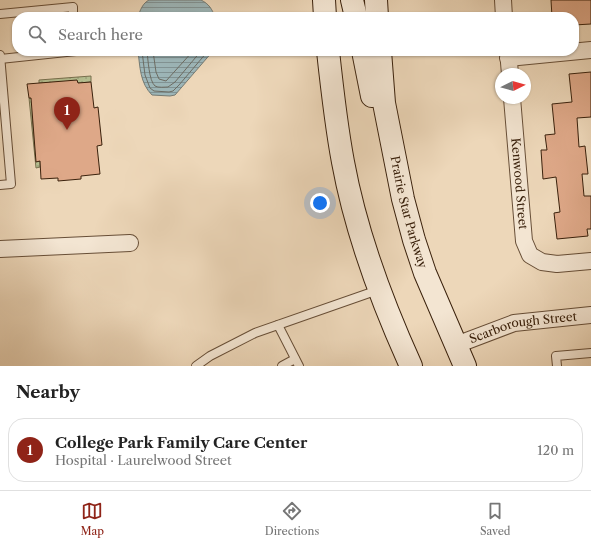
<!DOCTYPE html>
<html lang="en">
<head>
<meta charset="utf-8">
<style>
  :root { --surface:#fff; --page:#f2f2f2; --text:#222; --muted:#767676; --line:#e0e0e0; --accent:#8f2418 }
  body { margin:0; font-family:"Libre Caslon Text",serif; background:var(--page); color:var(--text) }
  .compass { position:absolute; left:495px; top:68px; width:36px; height:36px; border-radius:50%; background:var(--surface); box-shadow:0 1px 3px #0004; rotate:85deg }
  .you { position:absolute; left:320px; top:203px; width:14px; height:14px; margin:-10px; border:3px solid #fff; border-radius:50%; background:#1a73e8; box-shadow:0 0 0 6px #1a73e833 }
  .badge { display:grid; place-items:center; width:26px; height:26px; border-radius:50%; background:var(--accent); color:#fff; font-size:13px; font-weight:700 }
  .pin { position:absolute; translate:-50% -33px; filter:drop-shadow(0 1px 2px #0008) }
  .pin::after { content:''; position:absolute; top:21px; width:14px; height:12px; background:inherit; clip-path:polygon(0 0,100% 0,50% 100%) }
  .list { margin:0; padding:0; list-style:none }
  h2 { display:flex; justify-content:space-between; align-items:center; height:52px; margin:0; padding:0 16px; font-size:17px }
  h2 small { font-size:13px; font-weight:400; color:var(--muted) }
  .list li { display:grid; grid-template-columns:26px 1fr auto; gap:12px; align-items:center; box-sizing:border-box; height:64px; margin:0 8px 8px; padding:0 8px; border:1px solid var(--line); border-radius:16px }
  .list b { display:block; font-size:15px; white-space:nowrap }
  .list p { margin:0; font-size:13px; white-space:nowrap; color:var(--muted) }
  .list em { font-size:13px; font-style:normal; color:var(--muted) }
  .icon { flex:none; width:22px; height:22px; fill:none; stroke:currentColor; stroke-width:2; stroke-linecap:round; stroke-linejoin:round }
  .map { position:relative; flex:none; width:591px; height:366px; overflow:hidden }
  .search { position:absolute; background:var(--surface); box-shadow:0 1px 3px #0004; left:12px; right:12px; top:12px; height:44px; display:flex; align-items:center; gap:10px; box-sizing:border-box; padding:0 14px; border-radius:16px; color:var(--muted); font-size:15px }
  .sheet { height:124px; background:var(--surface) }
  nav { display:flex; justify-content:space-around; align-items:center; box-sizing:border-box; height:56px; border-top:1px solid var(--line); background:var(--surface); font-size:11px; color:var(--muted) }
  nav a { display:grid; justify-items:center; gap:2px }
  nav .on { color:var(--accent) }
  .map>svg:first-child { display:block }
  .park { fill:url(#park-dots); stroke:#78704e }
  .water { fill:url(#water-rules); stroke:#757b74 }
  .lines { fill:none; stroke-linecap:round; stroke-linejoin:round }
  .shore { stroke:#6c6c63; stroke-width:1 }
  .building { fill:#dea888; stroke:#3a210c }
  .service-casing { stroke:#674e37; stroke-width:10 }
  .minor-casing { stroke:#674e37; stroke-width:18 }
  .secondary-casing { stroke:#3a210c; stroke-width:24 }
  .service { stroke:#f3e5d2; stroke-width:8 }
  .minor { stroke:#f3e5d2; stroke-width:16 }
  .secondary { stroke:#f3e5d2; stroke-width:22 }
  .labels { text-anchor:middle; stroke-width:4; stroke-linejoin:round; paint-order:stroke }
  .street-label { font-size:12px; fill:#3a210c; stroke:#f3e5d2 }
</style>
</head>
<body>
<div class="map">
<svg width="591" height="366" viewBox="0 0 591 366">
  <defs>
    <pattern id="park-dots" width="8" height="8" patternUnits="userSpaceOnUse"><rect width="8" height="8" fill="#b5bf91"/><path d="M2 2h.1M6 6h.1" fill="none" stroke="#9ca47c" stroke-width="1.8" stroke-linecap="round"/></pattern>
    <pattern id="water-rules" width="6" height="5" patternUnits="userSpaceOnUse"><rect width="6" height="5" fill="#9db7ba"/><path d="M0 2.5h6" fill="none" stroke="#819496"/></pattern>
  </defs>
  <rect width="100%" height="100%" fill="#edd7b9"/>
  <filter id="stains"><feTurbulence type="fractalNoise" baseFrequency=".005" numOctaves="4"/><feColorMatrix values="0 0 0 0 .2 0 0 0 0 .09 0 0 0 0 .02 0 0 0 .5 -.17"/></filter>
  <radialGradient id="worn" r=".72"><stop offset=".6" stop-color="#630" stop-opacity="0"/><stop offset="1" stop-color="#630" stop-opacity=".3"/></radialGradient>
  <g class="park">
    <polygon points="91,76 91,82 78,83 77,81 39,83 39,80"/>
    <polygon points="29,98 33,98 32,116 36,161 40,161 40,167 36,168"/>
  </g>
  <g class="water">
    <path d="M 149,0 L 201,0 C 209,4 212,9 215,17 L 138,17 C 140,10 143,3 149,0 Z"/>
    <path d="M 138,51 L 213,51 L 175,95 L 170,96 L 152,95 C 140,83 140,67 138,51 Z"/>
  </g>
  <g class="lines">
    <g class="shore">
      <polyline points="142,51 145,75 150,88 154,91 169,92 173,91 179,85 208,51"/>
      <path d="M 147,51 C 148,59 149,81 155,86 C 158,88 165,87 168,87 L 175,82 L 201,51"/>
      <polyline points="153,51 156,72 159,79 166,81 193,51"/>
    </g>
  </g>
  <g class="building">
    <polygon points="551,0 591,0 591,24 574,25 574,17 552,17"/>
    <polygon points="591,72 591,117 577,118 579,147 585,146 588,174 582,174 584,196 591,196 591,229 587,229 588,236 557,239 554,213 560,212 556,177 543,179 541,150 547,150 545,135 555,134 552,104 572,102 569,74"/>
    <polygon points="77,80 78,83 91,82 94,108 98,107 102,145 97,146 100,174 81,176 81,179 58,181 58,178 41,179 40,161 36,162 31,98 29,98 27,84"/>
  </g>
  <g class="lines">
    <defs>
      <g id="service">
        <polyline points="0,14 73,7 73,17"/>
        <polyline points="0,55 11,184 0,185"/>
        <polyline points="0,59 76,51"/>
        <polyline points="278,325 299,366"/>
        <polyline points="196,366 210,356 255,333 378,290"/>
        <polyline points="282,366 295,359"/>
        <polyline points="557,366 556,356 591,353"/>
      </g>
      <g id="minor">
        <polyline points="503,0 504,17"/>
        <polyline points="508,51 510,74"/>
        <polyline points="508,58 591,50"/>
        <path id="s1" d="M 512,98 L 524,241 L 530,255 L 542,262 L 557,264 L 591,261"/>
        <polyline points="0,249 130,243"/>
        <path id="s2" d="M 456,345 L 514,323 L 591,315"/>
      </g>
      <g id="secondary">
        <polyline points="324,0 325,17"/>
        <polyline points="352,0 356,17"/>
        <polyline points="376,0 377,17"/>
        <path d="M 328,51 C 332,88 336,125 343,162 C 356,233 381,300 411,366"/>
        <polyline points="363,51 372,96"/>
        <path id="s3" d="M 380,51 L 384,103 L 403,199 L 414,240 L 425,273 L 465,366"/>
      </g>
    </defs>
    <use href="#service" class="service-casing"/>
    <use href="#minor" class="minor-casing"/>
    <use href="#secondary" class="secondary-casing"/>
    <use href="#service" class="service"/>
    <use href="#minor" class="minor"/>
    <use href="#secondary" class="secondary"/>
  </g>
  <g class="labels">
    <g class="street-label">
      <text dy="4" stroke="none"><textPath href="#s1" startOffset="86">Kenwood Street</textPath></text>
      <text dy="4" stroke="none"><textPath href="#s3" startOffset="164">Prairie Star Parkway</textPath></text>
      <text dy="4" stroke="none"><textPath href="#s2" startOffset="70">Scarborough Street</textPath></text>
    </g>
  </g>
  <rect width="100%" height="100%" filter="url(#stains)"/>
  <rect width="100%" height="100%" fill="url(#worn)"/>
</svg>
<svg class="compass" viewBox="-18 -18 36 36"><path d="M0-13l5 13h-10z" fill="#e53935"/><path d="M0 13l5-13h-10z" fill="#767676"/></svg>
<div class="you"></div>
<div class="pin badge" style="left:67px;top:130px">1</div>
<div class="search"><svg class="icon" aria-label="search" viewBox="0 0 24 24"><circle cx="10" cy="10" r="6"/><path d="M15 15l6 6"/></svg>Search here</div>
</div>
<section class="sheet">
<h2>Nearby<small></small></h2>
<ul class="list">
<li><span class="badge">1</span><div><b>College Park Family Care Center</b><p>Hospital · Laurelwood Street</p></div><em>120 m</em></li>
</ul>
</section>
<nav>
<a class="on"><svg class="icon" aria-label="map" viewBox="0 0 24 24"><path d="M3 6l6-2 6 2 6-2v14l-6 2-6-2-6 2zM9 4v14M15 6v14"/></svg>Map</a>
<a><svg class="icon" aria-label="directions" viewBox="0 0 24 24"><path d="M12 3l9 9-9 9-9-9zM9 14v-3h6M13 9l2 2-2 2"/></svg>Directions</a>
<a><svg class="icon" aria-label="saved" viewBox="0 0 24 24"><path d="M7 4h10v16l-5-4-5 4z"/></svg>Saved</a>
</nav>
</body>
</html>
